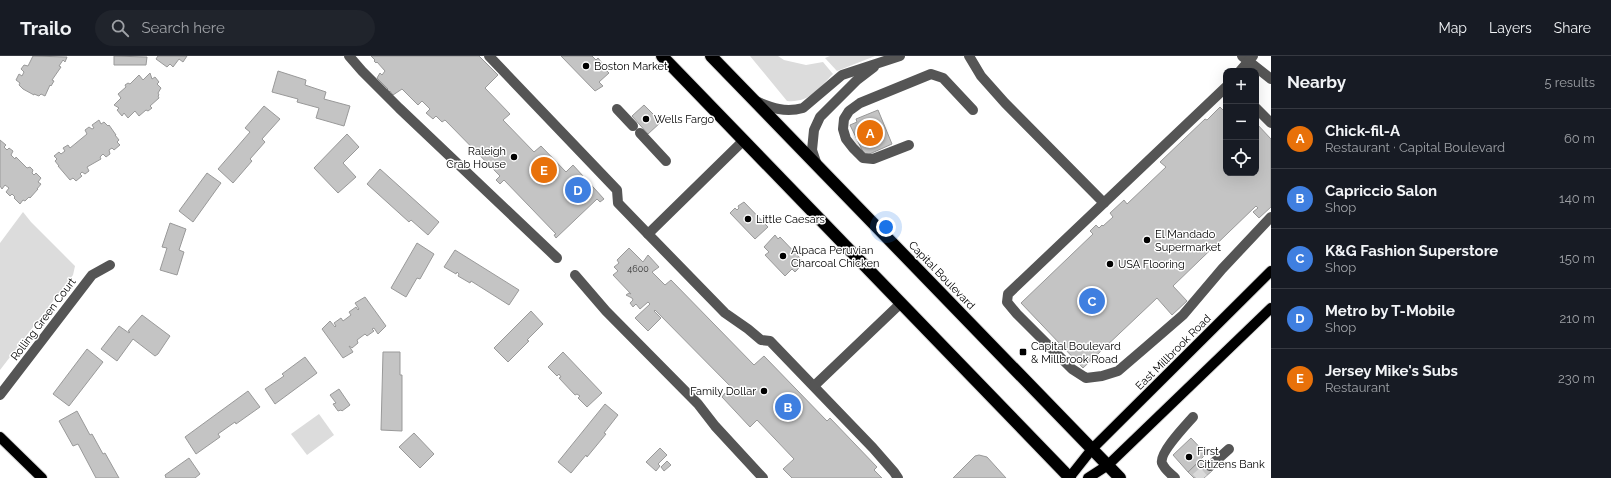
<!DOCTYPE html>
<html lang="en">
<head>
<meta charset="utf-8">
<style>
  :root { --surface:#171b24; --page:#20242c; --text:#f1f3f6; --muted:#9ea1a6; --line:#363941; --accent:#2563eb }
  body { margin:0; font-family:Raleway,sans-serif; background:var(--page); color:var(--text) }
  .controls { position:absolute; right:12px; top:12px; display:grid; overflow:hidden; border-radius:8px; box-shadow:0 4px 16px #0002 }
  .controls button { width:36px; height:36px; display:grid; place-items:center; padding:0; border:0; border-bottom:1px solid var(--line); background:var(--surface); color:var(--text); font:20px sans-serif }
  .you { position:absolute; left:886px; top:171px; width:14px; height:14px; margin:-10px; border:3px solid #fff; border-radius:50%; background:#1a73e8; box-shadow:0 0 0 6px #1a73e833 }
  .badge { display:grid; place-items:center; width:26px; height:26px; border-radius:50%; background:var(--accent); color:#fff; font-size:13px; font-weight:700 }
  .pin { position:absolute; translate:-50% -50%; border:2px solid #fff; box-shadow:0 1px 4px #0006 }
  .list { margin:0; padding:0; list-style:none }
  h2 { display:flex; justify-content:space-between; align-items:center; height:52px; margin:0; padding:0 16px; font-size:17px }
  h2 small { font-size:13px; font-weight:400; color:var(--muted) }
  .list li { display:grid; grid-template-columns:26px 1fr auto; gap:12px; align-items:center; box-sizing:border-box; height:60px; padding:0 16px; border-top:1px solid var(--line) }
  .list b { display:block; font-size:15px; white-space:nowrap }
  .list p { margin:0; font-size:13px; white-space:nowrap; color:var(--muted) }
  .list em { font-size:13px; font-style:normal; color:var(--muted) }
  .icon { flex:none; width:22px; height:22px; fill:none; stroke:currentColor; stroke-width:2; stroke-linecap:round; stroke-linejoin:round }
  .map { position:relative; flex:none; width:1271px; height:422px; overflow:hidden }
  header { display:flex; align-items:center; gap:24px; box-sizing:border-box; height:56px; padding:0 20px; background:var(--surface); border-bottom:1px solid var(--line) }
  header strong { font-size:19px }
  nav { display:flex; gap:22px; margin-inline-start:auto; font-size:14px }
  .search { width:280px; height:36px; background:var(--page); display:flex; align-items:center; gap:10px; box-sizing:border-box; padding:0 14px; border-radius:22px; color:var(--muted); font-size:15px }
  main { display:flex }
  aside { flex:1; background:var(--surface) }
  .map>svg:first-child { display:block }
  .green { fill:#dcdcdc }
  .building { fill:#c4c4c4; stroke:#999 }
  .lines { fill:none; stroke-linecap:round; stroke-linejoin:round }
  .minor-tunnel { stroke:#d9d9d9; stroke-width:10; stroke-dasharray:10 5; stroke-linecap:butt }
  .major-casing { stroke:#dbdbdb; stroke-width:12 }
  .highway-casing { stroke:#dbdbdb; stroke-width:14 }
  .minor { stroke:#555; stroke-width:10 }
  .major { stroke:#000; stroke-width:10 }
  .highway { stroke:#000; stroke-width:12 }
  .poi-dot { fill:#000; stroke:#fff; stroke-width:1.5 }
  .labels { text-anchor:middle; stroke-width:3; stroke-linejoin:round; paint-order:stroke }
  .number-label { font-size:9px; fill:#313131 }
  .poi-label { font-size:11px; fill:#000; stroke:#fff; text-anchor:start }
  .street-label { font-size:11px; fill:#000; stroke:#fff }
</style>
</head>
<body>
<header>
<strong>Trailo</strong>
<div class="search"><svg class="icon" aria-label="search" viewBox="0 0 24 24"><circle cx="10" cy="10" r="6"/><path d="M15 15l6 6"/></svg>Search here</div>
<nav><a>Map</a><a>Layers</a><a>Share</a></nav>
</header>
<main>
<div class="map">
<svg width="1271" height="422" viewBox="0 0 1271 422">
  <rect width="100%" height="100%" fill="#fff"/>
  <g class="green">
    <path d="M 750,0 L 778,0 L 784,4 L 806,9 L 823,6 L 833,18 C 818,33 809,47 787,45 Z"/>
    <polygon points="830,0 875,0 837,15 825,2"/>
    <polygon points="23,156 31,166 75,210 73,219 0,314 0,187"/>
    <polygon points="319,358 334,379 307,399 291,378"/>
  </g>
  <g class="building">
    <polygon points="33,0 67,1 65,6 63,4 59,10 61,11 52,24 54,25 51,30 50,29 45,40 41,38 39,40 34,38 34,39 23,33 19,29 20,27 16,24 19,18 22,20 24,16 21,13 24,9 28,10"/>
    <polygon points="114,0 147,1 146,9 114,9"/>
    <polygon points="158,0 187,0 183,6 179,3 173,11 170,8 167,11 156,3"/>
    <polygon points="371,0 479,0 498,19 485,32 510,58 503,64 534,96 541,90 566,116 573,109 604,143 600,146 597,143 556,182 554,179 556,178 504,124 500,128 496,124 500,120 445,64 442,66 436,60 433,63 426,57 430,53 422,45 418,49 402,33 393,39 390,35 389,36 387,34 388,33 377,22 380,17 382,19 385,15 377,6 376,7 374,5 375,4"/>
    <polygon points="561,0 592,0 596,4 598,2 602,7 600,8 609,17 599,26 603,30 595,35"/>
    <polygon points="278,15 306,24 305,29 326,36 324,43 350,50 344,70 316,62 319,52 297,46 298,43 272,36"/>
    <polygon points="150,17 152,23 155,21 159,26 157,28 161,32 158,37 159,39 158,40 159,42 150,50 152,52 148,55 146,54 139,60 135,55 128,62 124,57 122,60 117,54 119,52 114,49 121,42 118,38 126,31 125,29 128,27 130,28 139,19 143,24"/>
    <polygon points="644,49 661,66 648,78 632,60"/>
    <polygon points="264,50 280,63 262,83 265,86 250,103 252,105 233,127 218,113 250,76 245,72"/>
    <polygon points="1220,51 1224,55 1226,53 1226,117 1256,117 1256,67 1271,83 1271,151 1259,162 1253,156 1258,152 1256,150 1173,230 1187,245 1172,259 1157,242 1083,312 1021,247 1093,178 1090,175 1096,169 1099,172 1102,169 1103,170 1113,161 1110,157 1124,144 1127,148 1166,111 1160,106 1205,63 1207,64"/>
    <polygon points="878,54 892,88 865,100 850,69 857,66 856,63"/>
    <polygon points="99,64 101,68 104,66 108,70 109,69 116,79 115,79 119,84 117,86 120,89 114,94 112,92 109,94 110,98 106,101 103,98 100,101 101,103 87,111 89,115 85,118 82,116 80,118 82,120 76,125 73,122 70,124 58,110 59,110 55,105 57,103 54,100 59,96 61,98 65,95 63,92 68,89 70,92 87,78 85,74 89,71 92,73 94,72 92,69"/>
    <polygon points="347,78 359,91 343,107 356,121 338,137 314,112"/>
    <polygon points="0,84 6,89 4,91 7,94 9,92 13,95 11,99 15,103 16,101 27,112 30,111 33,114 32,117 34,119 36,117 41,122 38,126 41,128 37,133 38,133 30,142 29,141 25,145 23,144 20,148 14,142 15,141 12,138 10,140 6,136 9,132 5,129 2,133 0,130"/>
    <polygon points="380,113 439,166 428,179 411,164 409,166 367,128"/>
    <polygon points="207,117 221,127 193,166 179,155"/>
    <polygon points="744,146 768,171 755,183 730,157 735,152 737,154 739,152 738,150"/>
    <polygon points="170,167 186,173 179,194 184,196 177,219 160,214 167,192 162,191"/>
    <polygon points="775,179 778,183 780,181 802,204 800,206 802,209 795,216 792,213 785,220 765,199 769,196 764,191"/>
    <polygon points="417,187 434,198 420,223 417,222 406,241 391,232"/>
    <polygon points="629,192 643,206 648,199 659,211 652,216 665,229 671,224 754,309 764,300 827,365 830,362 877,411 874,414 882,422 792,422 783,413 794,403 757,364 750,371 722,341 725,337 729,341 735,335 655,254 654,255 661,262 648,275 635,262 650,248 648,246 640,253 636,248 633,251 630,247 633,244 632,242 626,239 629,237 631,238 613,219 618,215 614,211 619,207 617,204"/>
    <polygon points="455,194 519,234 509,249 471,225 470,227 458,220 459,218 457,216 456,218 444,211"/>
    <polygon points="365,241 386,270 378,278 374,272 372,273 374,275 367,280 365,278 357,284 358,287 352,292 349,290 353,296 343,302 322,273 330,265 335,271 336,270 334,267 341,262 343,265 351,259 349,256 356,251 358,254 359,253 355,247"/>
    <polygon points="531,255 543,268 527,284 529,285 508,306 494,292"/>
    <polygon points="142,259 170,280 158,298 155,300 133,283 117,305 101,293 119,270 129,277 130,276 128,275"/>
    <polygon points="87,293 103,306 69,350 53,338"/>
    <polygon points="383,296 400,296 400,319 402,319 402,375 381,374"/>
    <polygon points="563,296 602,337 587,351 578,342 580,340 577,338 575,339 559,322 561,321 559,318 557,320 548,311"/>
    <polygon points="305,301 317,317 275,348 265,333 284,320 282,318"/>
    <polygon points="339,333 350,349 342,355 341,354 338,355 333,348 336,347 330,339"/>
    <polygon points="248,335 260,351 236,368 235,366 218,378 220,381 196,398 185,381"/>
    <polygon points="605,348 618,359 604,377 606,378 587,401 586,399 571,417 558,406"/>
    <polygon points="77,355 90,379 92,378 103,398 105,397 119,422 96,422 78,388 73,390 59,365"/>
    <polygon points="414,377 434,398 420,412 399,391"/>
    <polygon points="1191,382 1206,398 1188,416 1173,399"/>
    <polygon points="660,392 667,399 658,408 660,410 656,415 646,406"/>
    <polygon points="979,399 987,401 1006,422 953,422 975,400"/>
    <polygon points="189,402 200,418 195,422 166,422 165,419"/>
    <polygon points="1202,403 1213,414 1204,422 1194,422 1188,416"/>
    <polygon points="667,405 671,409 664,415 661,411"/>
  </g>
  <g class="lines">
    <polyline class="minor-tunnel" points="1196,422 1210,410"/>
    <defs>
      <g id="major">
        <polyline points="0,381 42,422"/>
        <polyline points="1069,422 1092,393 1271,215"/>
        <polyline points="1088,422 1108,409 1271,252"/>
      </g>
      <g id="highway">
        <polyline points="662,0 1070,422"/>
        <polyline points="711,0 1120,422"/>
      </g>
    </defs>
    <use href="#major" class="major-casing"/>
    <use href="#highway" class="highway-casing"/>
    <g class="minor">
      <polyline points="349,0 362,15 399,52 557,202"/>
      <polyline points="489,0 617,134 618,147 648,178"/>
      <polyline points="969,0 981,20 1005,47 1104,147"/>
      <polyline points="1242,0 1271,23"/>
      <polyline points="1240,15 1253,0"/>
      <polyline points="1226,31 1008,238 1007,246 1017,258 1072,313 1086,322 1102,320 1118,315 1146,291 1183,259 1222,213 1271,161"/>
      <path d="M 756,45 C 772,52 785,57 803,52 L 842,19 L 900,0"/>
      <polyline points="1256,52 1271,67"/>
      <polyline points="617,53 633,70"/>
      <polyline points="640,77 666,105"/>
      <polyline points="744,84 648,178 725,257 748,273 761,284 770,285 873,392 894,416 898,422"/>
      <polyline points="909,89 873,103 863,102 853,92 846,83 843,73 844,63 849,55 860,47 931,18 943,22 973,54"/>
      <polyline points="817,109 812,94 814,74 820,61 857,24 874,11"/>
      <polyline points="575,219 606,255 698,348 715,370 763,422"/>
      <polyline points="814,330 901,247"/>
      <polyline points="0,339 92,219 110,209"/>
      <polyline points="1210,410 1229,393"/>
      <path d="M 1175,422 C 1171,418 1164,413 1162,407 C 1159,397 1186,369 1193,361"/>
    </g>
    <use href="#major" class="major"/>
    <use href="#highway" class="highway"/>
  </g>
  <g class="poi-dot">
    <circle cx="586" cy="10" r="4"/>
    <circle cx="646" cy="63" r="4"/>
    <circle cx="514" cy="101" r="4"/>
    <circle cx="748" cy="163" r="4"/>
    <circle cx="1147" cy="184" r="4"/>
    <circle cx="783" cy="200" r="4"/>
    <circle cx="1110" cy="208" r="4"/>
    <rect x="1019" y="292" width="8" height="8" rx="2"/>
    <circle cx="764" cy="335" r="4"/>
    <circle cx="1189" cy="401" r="4"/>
  </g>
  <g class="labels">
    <g class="number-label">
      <text x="638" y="216">4600</text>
    </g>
    <g class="poi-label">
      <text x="594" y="14">Boston Market</text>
      <text x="654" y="67">Wells Fargo</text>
      <text x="506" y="99" text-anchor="end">Raleigh<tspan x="506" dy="13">Crab House</tspan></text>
      <text x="756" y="167">Little Caesars</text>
      <text x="1155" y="182">El Mandado<tspan x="1155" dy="13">Supermarket</tspan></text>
      <text x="791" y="198">Alpaca Peruvian<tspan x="791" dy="13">Charcoal Chicken</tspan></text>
      <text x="1118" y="212">USA Flooring</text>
      <text x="1031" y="294">Capital Boulevard<tspan x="1031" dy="13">&amp; Millbrook Road</tspan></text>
      <text x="756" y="339" text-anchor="end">Family Dollar</text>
      <text x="1197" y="399">First<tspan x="1197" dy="13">Citizens Bank</tspan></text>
    </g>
    <g class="street-label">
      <text transform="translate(942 219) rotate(46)" y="4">Capital Boulevard</text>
      <text transform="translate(43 263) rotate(-53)" y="4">Rolling Green Court</text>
      <text transform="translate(1173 296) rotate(-45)" y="4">East Millbrook Road</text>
    </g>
  </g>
</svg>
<div class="controls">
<button>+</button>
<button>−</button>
<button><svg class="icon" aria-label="locate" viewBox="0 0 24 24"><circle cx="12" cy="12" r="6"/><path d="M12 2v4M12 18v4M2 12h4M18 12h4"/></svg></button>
</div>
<div class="you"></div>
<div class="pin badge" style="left:870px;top:77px;background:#e8710a">A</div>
<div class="pin badge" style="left:788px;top:351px;background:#3f7fe0">B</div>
<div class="pin badge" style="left:1092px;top:245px;background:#3f7fe0">C</div>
<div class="pin badge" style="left:578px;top:134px;background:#3f7fe0">D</div>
<div class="pin badge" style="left:544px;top:114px;background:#e8710a">E</div>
</div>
<aside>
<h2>Nearby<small>5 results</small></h2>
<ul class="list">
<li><span class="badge" style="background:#e8710a">A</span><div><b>Chick-fil-A</b><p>Restaurant · Capital Boulevard</p></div><em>60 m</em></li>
<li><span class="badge" style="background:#3f7fe0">B</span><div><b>Capriccio Salon</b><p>Shop</p></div><em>140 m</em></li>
<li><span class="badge" style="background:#3f7fe0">C</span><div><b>K&amp;G Fashion Superstore</b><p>Shop</p></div><em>150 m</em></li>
<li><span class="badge" style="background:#3f7fe0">D</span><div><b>Metro by T-Mobile</b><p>Shop</p></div><em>210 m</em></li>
<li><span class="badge" style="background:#e8710a">E</span><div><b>Jersey Mike's Subs</b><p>Restaurant</p></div><em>230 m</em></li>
</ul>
</aside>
</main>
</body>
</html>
